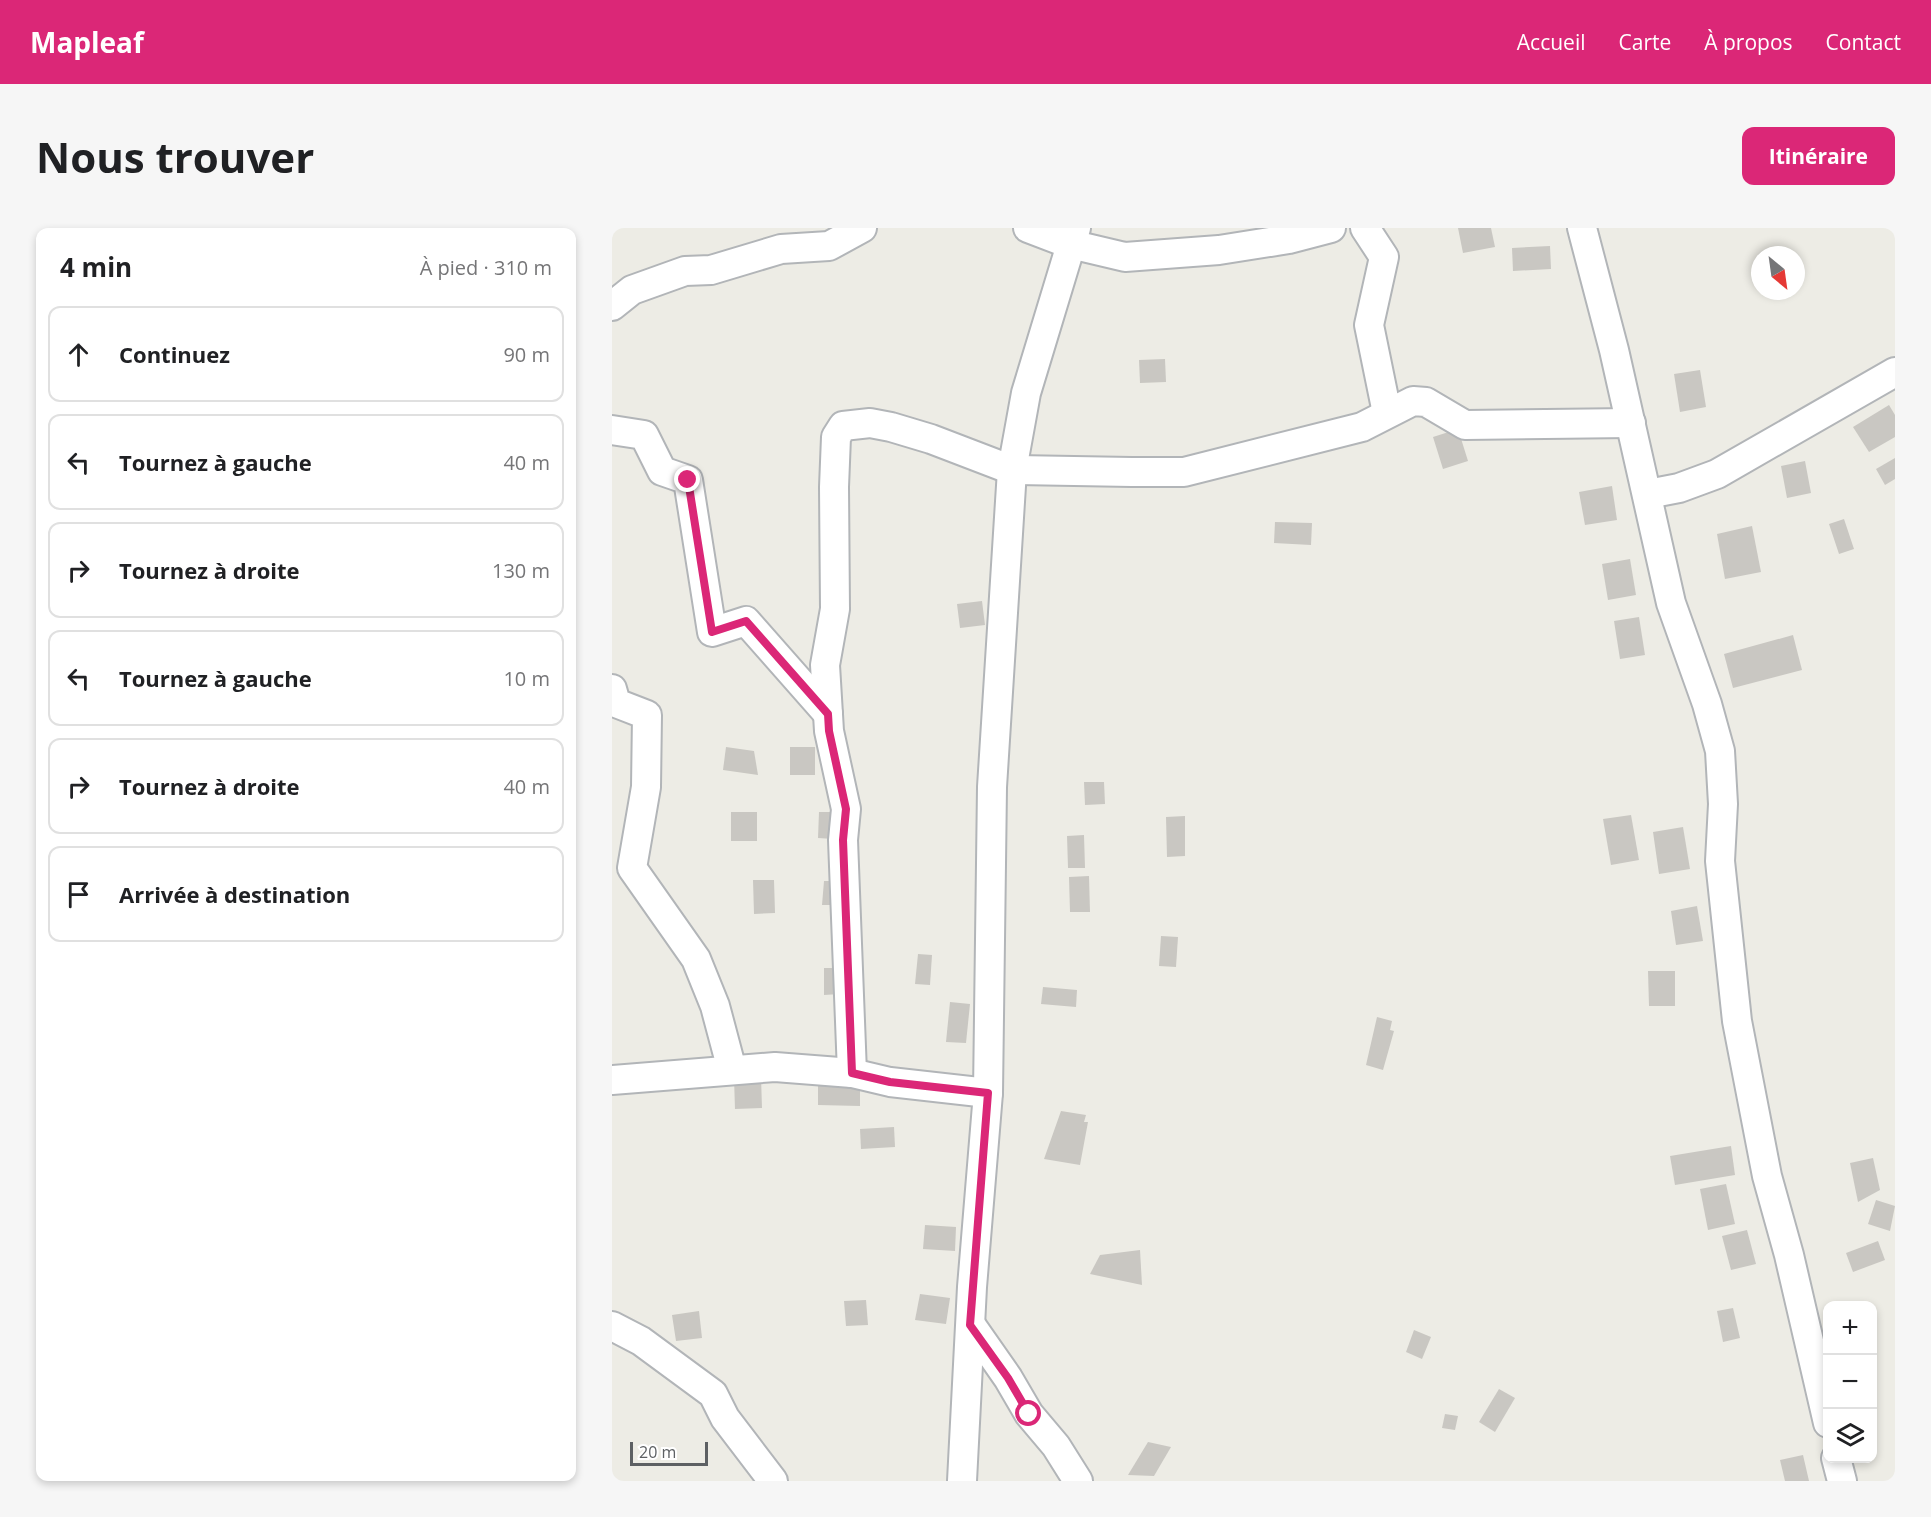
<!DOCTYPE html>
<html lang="fr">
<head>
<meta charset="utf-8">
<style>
  :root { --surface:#fff; --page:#f6f6f6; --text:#202124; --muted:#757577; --line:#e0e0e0; --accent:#db2777 }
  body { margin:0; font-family:"Open Sans",sans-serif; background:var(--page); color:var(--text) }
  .controls { position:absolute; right:18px; bottom:18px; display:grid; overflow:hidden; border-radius:12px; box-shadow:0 3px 9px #0003 }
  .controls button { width:54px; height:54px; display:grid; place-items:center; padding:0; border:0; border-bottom:2px solid var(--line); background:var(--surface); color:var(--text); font:30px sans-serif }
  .compass { position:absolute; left:1139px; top:18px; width:54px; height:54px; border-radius:50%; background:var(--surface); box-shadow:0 3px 9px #0003; rotate:151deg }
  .scale { position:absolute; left:18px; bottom:15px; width:78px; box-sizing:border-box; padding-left:6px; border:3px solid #5d6063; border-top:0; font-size:16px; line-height:21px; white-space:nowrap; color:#5d6063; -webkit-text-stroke:4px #fff; paint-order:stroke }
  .stop { position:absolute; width:18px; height:18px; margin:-14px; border:4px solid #db2777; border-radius:50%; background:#fff }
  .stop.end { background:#db2777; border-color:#fff; box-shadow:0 2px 6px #0008 }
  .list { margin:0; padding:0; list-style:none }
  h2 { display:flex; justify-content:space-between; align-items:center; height:78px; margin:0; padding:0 24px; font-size:26px }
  h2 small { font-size:20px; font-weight:400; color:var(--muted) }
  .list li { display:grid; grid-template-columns:39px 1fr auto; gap:18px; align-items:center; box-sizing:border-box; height:96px; margin:0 12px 12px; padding:0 12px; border:2px solid var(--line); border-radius:12px }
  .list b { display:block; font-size:22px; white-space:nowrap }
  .list em { font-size:20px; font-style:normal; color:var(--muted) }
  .icon { flex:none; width:33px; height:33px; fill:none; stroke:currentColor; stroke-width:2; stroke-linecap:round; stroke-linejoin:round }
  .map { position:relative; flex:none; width:1283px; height:1253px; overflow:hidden; border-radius:12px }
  header { display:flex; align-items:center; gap:36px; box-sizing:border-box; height:84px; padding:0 30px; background:var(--accent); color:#fff }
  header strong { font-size:28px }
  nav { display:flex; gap:33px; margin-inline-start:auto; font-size:21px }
  .intro { display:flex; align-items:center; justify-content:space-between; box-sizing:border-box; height:144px; padding:0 36px }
  h1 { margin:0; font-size:42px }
  .button { padding:15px 27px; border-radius:12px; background:var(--accent); color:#fff; font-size:21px; font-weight:700 }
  main { display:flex; gap:36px; padding:0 36px }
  aside { flex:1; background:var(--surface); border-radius:12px; box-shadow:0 3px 9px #0003 }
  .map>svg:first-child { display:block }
  .building { fill:#c9c7c2 }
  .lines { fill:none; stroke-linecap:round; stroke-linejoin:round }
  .minor-casing { stroke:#b2b5b8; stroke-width:32 }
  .minor { stroke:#fff; stroke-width:28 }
  .route { stroke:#db2777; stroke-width:8 }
</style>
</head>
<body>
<header>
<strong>Mapleaf</strong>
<nav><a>Accueil</a><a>Carte</a><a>À propos</a><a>Contact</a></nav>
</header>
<div class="intro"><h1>Nous trouver</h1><a class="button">Itinéraire</a></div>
<main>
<aside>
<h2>4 min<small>À pied · 310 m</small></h2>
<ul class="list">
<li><svg class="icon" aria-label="ahead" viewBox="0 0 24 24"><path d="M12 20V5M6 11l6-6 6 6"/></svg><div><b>Continuez</b></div><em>90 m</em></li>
<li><svg class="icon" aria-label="left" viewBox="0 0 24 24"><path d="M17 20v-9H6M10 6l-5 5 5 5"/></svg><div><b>Tournez à gauche</b></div><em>40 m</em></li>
<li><svg class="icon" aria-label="right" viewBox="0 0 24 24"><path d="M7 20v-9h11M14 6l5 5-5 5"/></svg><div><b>Tournez à droite</b></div><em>130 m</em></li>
<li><svg class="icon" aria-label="left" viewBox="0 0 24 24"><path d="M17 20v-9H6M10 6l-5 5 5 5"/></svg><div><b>Tournez à gauche</b></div><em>10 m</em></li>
<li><svg class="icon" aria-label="right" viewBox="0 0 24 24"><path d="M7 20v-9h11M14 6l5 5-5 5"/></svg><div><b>Tournez à droite</b></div><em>40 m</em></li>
<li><svg class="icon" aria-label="arrive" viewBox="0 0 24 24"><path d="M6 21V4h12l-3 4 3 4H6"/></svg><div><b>Arrivée à destination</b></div></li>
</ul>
</aside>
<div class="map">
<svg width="1283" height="1253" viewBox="0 0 1283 1253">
  <rect width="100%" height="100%" fill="#edece5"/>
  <g class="building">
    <polygon points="846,0 879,0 883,19 851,25"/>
    <polygon points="938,18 939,41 901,43 900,20"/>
    <polygon points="553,131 554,154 528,155 527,132"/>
    <polygon points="1088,142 1094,179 1068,184 1062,146"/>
    <polygon points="1277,177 1283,187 1283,209 1257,224 1241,199"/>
    <polygon points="846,201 856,233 831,241 821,209"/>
    <polygon points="1283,230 1283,251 1273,257 1264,241"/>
    <polygon points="1193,233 1199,265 1175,270 1169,238"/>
    <polygon points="1000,258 1005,292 973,297 967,264"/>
    <polygon points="1232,291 1242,321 1227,326 1217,296"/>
    <polygon points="663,294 700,295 699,317 662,315"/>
    <polygon points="1140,298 1149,344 1113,351 1105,306"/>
    <polygon points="1018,331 1024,367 996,372 990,336"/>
    <polygon points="370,373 373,397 348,400 345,376"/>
    <polygon points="1027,389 1033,427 1008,431 1002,393"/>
    <polygon points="1181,407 1190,442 1121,460 1112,426"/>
    <polygon points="114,519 142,523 146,547 111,542"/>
    <rect x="178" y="519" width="25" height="28"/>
    <polygon points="472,554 492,554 493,576 473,577"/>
    <rect x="119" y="584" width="26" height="29"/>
    <polygon points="207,584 222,584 221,611 206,610"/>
    <polygon points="1019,587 1027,632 999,637 991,591"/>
    <polygon points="573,588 573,628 555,629 554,589"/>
    <polygon points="1071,599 1078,641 1047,646 1041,604"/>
    <polygon points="472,607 473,640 456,640 455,608"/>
    <polygon points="477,648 478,684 458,684 457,649"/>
    <polygon points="141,652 162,652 163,685 142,686"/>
    <polygon points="212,653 226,653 225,677 210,677"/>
    <polygon points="1085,678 1091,713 1064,717 1059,683"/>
    <polygon points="549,708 566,709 564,739 547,738"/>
    <polygon points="306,726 320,727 318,757 303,756"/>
    <polygon points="212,740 228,740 228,766 212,767"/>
    <polygon points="1036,743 1063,743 1063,778 1037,778"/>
    <polygon points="431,759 465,762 464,779 429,776"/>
    <polygon points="338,774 358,776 354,815 334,814"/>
    <polygon points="765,789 780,793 778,802 782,803 771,842 754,837"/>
    <polygon points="149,849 150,880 123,881 122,850"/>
    <polygon points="206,855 248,856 248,878 206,877"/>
    <polygon points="449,883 474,887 472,894 476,894 468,937 432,931"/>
    <polygon points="282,899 283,919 249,921 248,901"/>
    <polygon points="1119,918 1123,947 1063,957 1058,928"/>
    <polygon points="1261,930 1268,962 1246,974 1238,935"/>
    <polygon points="1114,956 1123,996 1096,1002 1088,961"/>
    <polygon points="1264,972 1283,978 1278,1003 1256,996"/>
    <polygon points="313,997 344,999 343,1023 311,1021"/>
    <polygon points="1135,1002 1144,1036 1119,1042 1110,1008"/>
    <polygon points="1266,1013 1273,1032 1241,1044 1234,1025"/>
    <polygon points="528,1022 530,1057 478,1046 488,1027"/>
    <polygon points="308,1066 338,1070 334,1096 303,1092"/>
    <polygon points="254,1072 256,1097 234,1098 232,1073"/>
    <polygon points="1121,1080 1128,1110 1111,1114 1105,1083"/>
    <polygon points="87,1083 90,1110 64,1113 60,1087"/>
    <polygon points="802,1102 819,1109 810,1131 794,1124"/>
    <polygon points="887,1161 903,1170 883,1204 867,1194"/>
    <polygon points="833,1186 846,1188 843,1202 830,1200"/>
    <polygon points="536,1214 559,1219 542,1248 516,1247"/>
    <polygon points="1191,1227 1197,1253 1173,1253 1168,1232"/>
  </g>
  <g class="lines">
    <defs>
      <g id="minor">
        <polyline points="416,0 458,16 513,29 607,22 677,11 719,0"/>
        <polyline points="753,0 772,29 757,97 775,185"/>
        <polyline points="970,0 1002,122 1059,375 1095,476 1108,523 1111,576 1108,633 1125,793 1155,948 1177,1027 1216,1195"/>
        <polyline points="0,78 20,62 73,43 99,42 169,21 217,18 250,0"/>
        <polyline points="0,202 32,207 50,243 76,252 100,404 134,393 216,486"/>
        <polyline points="1036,266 1067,260 1105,246 1283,144"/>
        <polyline points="0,461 4,475 35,487 34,559 20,640 84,731 103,778 120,842"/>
        <polyline points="240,845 231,612 234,581 217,503 213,437 223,381 222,259 224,209 231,198 258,195 279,199 319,211 400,242 520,244 572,244 750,199 801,173 814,174 853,197 1019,195"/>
        <polyline points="0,852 163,839 240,845 278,854 376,865"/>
        <polyline points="359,1097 396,1150 417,1186 444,1218 466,1253"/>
        <polyline points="0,1098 29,1113 101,1166 113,1190 161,1253"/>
        <polyline points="1224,1230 1230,1253"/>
        <polyline points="350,1253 360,1059 376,865 380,559 400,242 414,165 464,0"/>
      </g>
    </defs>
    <use href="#minor" class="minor-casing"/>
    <use href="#minor" class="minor"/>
  </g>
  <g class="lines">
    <polyline class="route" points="76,252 100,404 134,393 216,486 217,503 234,581 231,612 240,845 278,854 376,865 358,1097 396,1150 417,1186"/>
  </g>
</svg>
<div class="controls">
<button>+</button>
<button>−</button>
<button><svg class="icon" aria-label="layers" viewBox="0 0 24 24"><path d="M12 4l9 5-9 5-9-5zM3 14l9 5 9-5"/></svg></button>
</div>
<svg class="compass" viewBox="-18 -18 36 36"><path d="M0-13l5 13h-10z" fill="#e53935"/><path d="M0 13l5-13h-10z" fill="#757577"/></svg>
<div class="scale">20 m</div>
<div class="stop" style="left:417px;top:1186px"></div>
<div class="stop end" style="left:76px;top:252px"></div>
</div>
</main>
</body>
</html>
